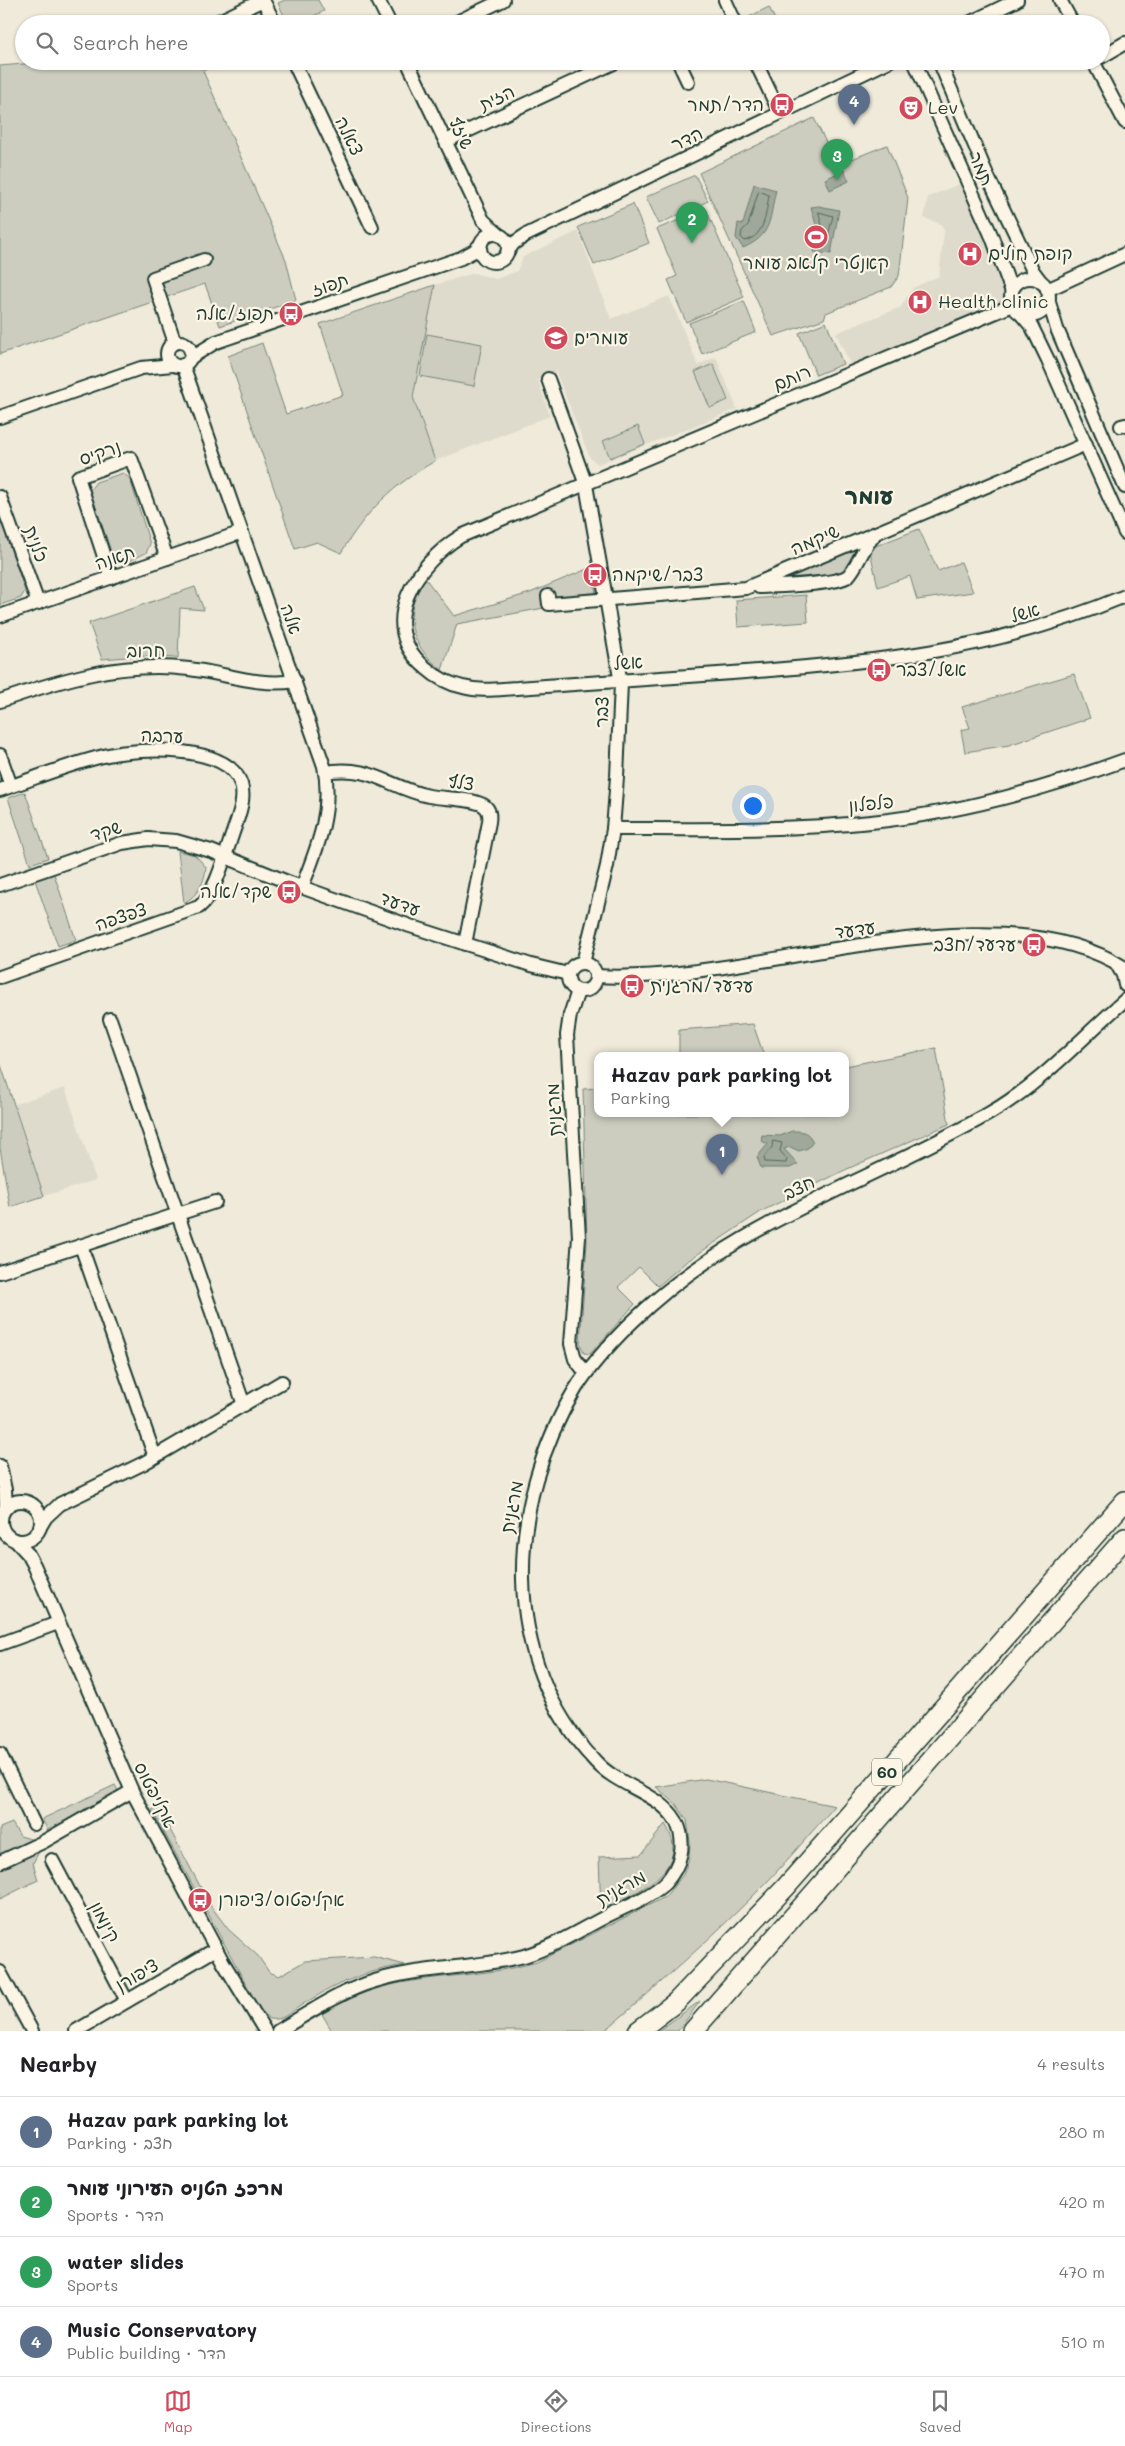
<!DOCTYPE html>
<html lang="en">
<head>
<meta charset="utf-8">
<style>
  :root { --surface:#fff; --page:#f6f6f6; --text:#202124; --muted:#757577; --line:#e0e0e0; --accent:#d1495b }
  body { margin:0; font-family:Mali,"Playpen Sans Hebrew",sans-serif; background:var(--page); color:var(--text) }
  .you { position:absolute; left:752px; top:805px; width:18px; height:18px; margin:-12px; border:4px solid #fff; border-radius:50%; background:#1a73e8; box-shadow:0 0 0 8px #1a73e833 }
  .badge { display:grid; place-items:center; width:32px; height:32px; border-radius:50%; background:var(--accent); color:#fff; font-size:16px; font-weight:700 }
  .pin { position:absolute; translate:-50% -41px; filter:drop-shadow(0 1px 2px #0008) }
  .pin::after { content:''; position:absolute; top:26px; width:18px; height:15px; background:inherit; clip-path:polygon(0 0,100% 0,50% 100%) }
  .popup { position:absolute; left:594px; top:1052px; width:255px; height:65px; box-sizing:border-box; display:grid; place-content:center; border-radius:10px; background:var(--surface); filter:drop-shadow(0 1px 4px #0005); font-size:16px; white-space:nowrap; color:var(--muted) }
  .popup b { font-size:19px; color:var(--text) }
  .popup::after { content:''; position:absolute; left:50%; top:100%; margin-left:-10px; border:10px solid transparent; border-top-color:var(--surface) }
  .list { margin:0; padding:0; list-style:none }
  h2 { display:flex; justify-content:space-between; align-items:center; height:65px; margin:0; padding:0 20px; font-size:21px }
  h2 small { font-size:16px; font-weight:400; color:var(--muted) }
  .list li { display:grid; grid-template-columns:32px 1fr auto; gap:15px; align-items:center; box-sizing:border-box; height:70px; padding:0 20px; border-top:1px solid var(--line) }
  .list b { display:block; font-size:19px; white-space:nowrap }
  .list p { margin:0; font-size:16px; white-space:nowrap; color:var(--muted) }
  .list em { font-size:16px; font-style:normal; color:var(--muted) }
  .icon { flex:none; width:28px; height:28px; fill:none; stroke:currentColor; stroke-width:2; stroke-linecap:round; stroke-linejoin:round }
  .map { position:relative; flex:none; width:1125px; height:2031px; overflow:hidden }
  .search { position:absolute; background:var(--surface); box-shadow:0 1px 4px #0004; left:15px; right:15px; top:15px; height:55px; display:flex; align-items:center; gap:12px; box-sizing:border-box; padding:0 18px; border-radius:28px; color:var(--muted); font-size:19px }
  .sheet { height:345px; background:var(--surface) }
  nav { display:flex; justify-content:space-around; align-items:center; box-sizing:border-box; height:70px; border-top:1px solid var(--line); background:var(--surface); font-size:14px; color:var(--muted) }
  nav a { display:grid; justify-items:center; gap:2px }
  nav .on { color:var(--accent) }
  .map>svg:first-child { display:block }
  .built { fill:#dedbcc }
  .green { fill:#cccdbf; stroke:#76857a }
  .water { fill:#9fa89a; stroke:#6c7d71 }
  .lines { fill:none; stroke-linecap:round; stroke-linejoin:round }
  .shore { stroke:#52685d; stroke-width:1 }
  .minor-casing { stroke:#1f3d34; stroke-width:16 }
  .highway-casing { stroke:#1f3d34; stroke-width:22 }
  .minor { stroke:#fcf5e5; stroke-width:12 }
  .highway { stroke:#fcf5e5; stroke-width:19 }
  .labels { text-anchor:middle; stroke-width:4.5; stroke-linejoin:round; paint-order:stroke }
  .shield { fill:#fcf5e5; stroke:#617469; stroke-width:1 }
  .shield-label { font-size:16px; font-weight:bold; fill:#1f3d34 }
  .street-label { font-size:18px; fill:#1f3d34; stroke:#fcf5e5 }
  .poi-label { font-size:18px; fill:#1f3d34; stroke:#fcf5e5; text-anchor:start }
  .district-label { font-size:22px; font-weight:bold; fill:#1f3d34; stroke:#fcf5e5 }
</style>
</head>
<body>
<div class="map">
<svg width="1125" height="2031" viewBox="0 0 1125 2031">
  <rect width="100%" height="100%" fill="#efeada"/>
  <filter id="ink" filterUnits="userSpaceOnUse"><feTurbulence type="fractalNoise" baseFrequency=".02" numOctaves="2"/><feDisplacementMap in="SourceGraphic" scale="10" xChannelSelector="R" yChannelSelector="G"/><feConvolveMatrix kernelMatrix="1 2 1 2 8 2 1 2 1" color-interpolation-filters="sRGB"/></filter>
  <g filter="url(#ink)">
    <g class="built">
      <polygon points="962,183 1006,288 1002,304 852,368 836,333 901,307 913,288 939,276 944,231 941,224 924,218 928,197"/>
      <polygon points="578,231 611,319 669,296 698,365 716,357 737,409 598,464 590,458 556,372 538,380 550,416 435,461 413,397 435,285 474,273 496,279 517,271 523,257"/>
      <polygon points="65,1088 96,1180 44,1196 15,1104"/>
    </g>
    <g class="green">
      <polygon points="285,0 318,0 324,11 298,24 288,24 278,3"/>
      <polygon points="719,0 730,0 741,21 769,7 777,24 730,24"/>
      <polygon points="260,8 267,24 227,24"/>
      <path d="M 58,61 C 85,61 184,57 202,69 L 198,61 L 222,61 L 203,71 L 286,260 L 296,300 L 220,326 L 205,284 L 0,354 L 0,66 Z"/>
      <polygon points="814,118 837,165 887,145 908,198 899,276 891,287 826,313 824,319 773,336 699,173"/>
      <polygon points="695,175 708,201 659,224 646,197"/>
      <polygon points="633,204 649,243 594,265 578,227"/>
      <polygon points="706,209 744,297 686,322 668,280 677,276 657,229"/>
      <path d="M 435,285 L 413,397 L 435,461 C 393,485 366,511 341,553 L 317,542 L 295,549 L 228,356 L 262,343 L 286,414 L 343,395 L 320,324 Z"/>
      <polygon points="744,301 756,332 702,354 689,323"/>
      <polygon points="826,322 843,364 816,375 799,333"/>
      <polygon points="427,334 482,344 474,386 420,376"/>
      <polygon points="713,364 728,400 710,408 695,372"/>
      <polygon points="638,426 645,444 610,458 603,441"/>
      <path d="M 123,473 L 130,479 L 150,544 L 146,553 C 135,558 122,567 113,557 L 90,490 L 96,482 Z"/>
      <polygon points="0,517 25,591 21,598 0,605"/>
      <polygon points="919,529 938,571 961,562 973,592 917,600 910,576 878,587 870,551 873,547"/>
      <path d="M 862,545 C 857,554 852,565 845,572 C 832,583 787,581 769,583 Z"/>
      <path d="M 592,567 L 596,594 L 543,600 L 544,608 L 457,624 L 442,670 C 408,643 402,615 425,578 L 454,616 L 530,593 Z"/>
      <polygon points="195,587 204,610 180,608 178,658 139,656 102,659 89,623"/>
      <polygon points="806,595 808,622 738,627 736,600"/>
      <polygon points="1074,674 1090,718 1009,745 965,752 961,730 970,728 962,707"/>
      <polygon points="25,792 48,858 30,864 8,798"/>
      <path d="M 178,851 L 195,855 L 206,867 C 205,882 198,895 184,903 Z"/>
      <polygon points="54,874 76,940 58,946 35,880"/>
      <polygon points="753,1024 764,1056 679,1056 679,1030"/>
      <polygon points="936,1048 949,1124 845,1170 762,1211 686,1262 658,1286 639,1267 618,1287 635,1304 590,1354 584,1353 580,1343 587,1242 583,1089 598,1088 598,1114 846,1114 846,1066"/>
      <polygon points="0,1062 44,1196 10,1207 0,1148"/>
      <path d="M 706,1779 L 835,1806 C 812,1831 790,1858 766,1883 C 716,1934 662,1982 608,2028 L 603,2031 L 332,2031 L 322,2014 C 342,2003 360,1993 382,1987 C 433,1974 487,1977 537,1962 L 665,1897 L 683,1875 L 689,1859 L 690,1842 L 687,1820 L 675,1803 L 656,1787 Z"/>
      <polygon points="115,1785 125,1804 53,1841 42,1819"/>
      <path d="M 158,1807 L 210,1905 L 228,1929 L 258,1956 L 269,1972 L 279,1976 L 305,1961 L 374,1957 L 405,1965 C 364,1971 335,1984 300,2006 C 290,2013 282,2021 269,2019 L 259,2008 L 152,1810 Z"/>
      <polygon points="12,1823 20,1836 34,1840 40,1850 33,1863 38,1880 0,1899 0,1828"/>
      <path d="M 665,1824 C 695,1871 633,1893 601,1911 L 599,1857 L 641,1855 Z"/>
      <polygon points="700,2001 678,2031 658,2031"/>
    </g>
    <g class="water">
      <polygon points="844,170 849,181 830,190 825,179"/>
      <path d="M 754,184 L 776,190 C 769,219 773,235 743,248 L 736,238 L 738,223 L 743,224 Z"/>
      <polygon points="819,206 839,210 831,254 814,252 818,232 811,207"/>
      <path d="M 792,1131 C 802,1131 808,1131 813,1142 L 808,1148 L 799,1151 L 790,1147 L 784,1149 L 798,1164 L 790,1168 L 761,1168 L 757,1157 L 768,1144 L 761,1141 L 762,1135 L 780,1136 Z"/>
    </g>
    <g class="lines">
      <g class="shore">
        <path d="M 759,191 L 769,195 C 766,213 765,236 745,241 L 741,237 L 742,231 L 748,225 Z"/>
        <polygon points="819,212 833,216 825,248 820,246 823,231"/>
        <polygon points="773,1141 782,1143 780,1151 787,1159 786,1163 765,1162 764,1157 772,1147"/>
      </g>
      <defs>
        <g id="minor">
          <polyline points="263,0 275,24"/>
          <polyline points="378,0 390,24"/>
          <polyline points="725,0 736,24"/>
          <polyline points="1060,0 1073,24"/>
          <polyline points="213,24 263,0"/>
          <polyline points="453,24 503,0"/>
          <polyline points="967,24 1017,0"/>
          <polyline points="1101,57 1125,43"/>
          <polyline points="293,61 372,227"/>
          <polyline points="407,61 483,220 499,235"/>
          <polyline points="678,61 688,82"/>
          <polyline points="755,61 780,113"/>
          <polyline points="914,61 992,237 1012,292"/>
          <polyline points="939,61 988,177 1033,271 1042,283"/>
          <polyline points="1093,61 1125,122"/>
          <polyline points="446,141 618,61"/>
          <circle cx="494" cy="248" r="14"/>
          <polyline points="508,251 514,243 526,235 889,61"/>
          <circle cx="1030" cy="297" r="19"/>
          <polyline points="1047,290 1125,254"/>
          <polyline points="1048,299 1057,329 1125,487"/>
          <path d="M 1013,305 L 461,536 C 417,563 374,625 426,668 C 436,677 449,684 463,687 C 481,692 499,689 517,688 C 589,683 661,678 732,673 C 871,663 995,651 1125,596"/>
          <polyline points="1021,314 1032,327 1048,360 1125,533"/>
          <circle cx="179" cy="354" r="12"/>
          <polyline points="175,343 153,278 204,260"/>
          <polyline points="190,358 216,342 461,258 474,251 481,244"/>
          <path d="M 183,365 L 324,766 C 333,811 318,846 302,887"/>
          <polyline points="548,379 586,485 621,683 617,777 613,829 607,866 583,963"/>
          <polyline points="0,417 141,368 173,365"/>
          <polyline points="1121,426 1125,425"/>
          <polyline points="0,497 38,603"/>
          <polyline points="111,578 78,477 131,458 167,558"/>
          <path d="M 759,587 C 776,586 836,585 848,576 C 858,566 862,548 873,537"/>
          <polyline points="548,596 549,604 746,588 1086,444"/>
          <polyline points="0,616 242,532"/>
          <path d="M 0,701 C 63,679 122,661 189,669 C 225,673 258,687 295,681"/>
          <polyline points="0,755 11,786"/>
          <path d="M 325,772 C 372,764 389,788 429,796 C 444,799 471,798 483,805 C 490,809 490,816 489,822 L 465,944"/>
          <path d="M 0,790 C 36,778 71,763 108,755 C 141,748 228,744 241,784 C 245,798 240,811 236,824 C 227,847 217,892 199,907 L 0,977"/>
          <path d="M 613,829 C 699,829 785,831 871,822 C 958,813 1043,790 1125,760"/>
          <polyline points="0,885 122,843 148,839 176,841 211,851 290,883 410,926 531,965 568,974"/>
          <circle cx="582" cy="977" r="14"/>
          <polyline points="1116,963 1123,975 1125,985"/>
          <path d="M 596,976 C 750,986 991,883 1125,968"/>
          <polyline points="578,991 570,1015 567,1035 579,1237 571,1344 575,1359 586,1373"/>
          <polyline points="110,1019 244,1405"/>
          <polyline points="81,1246 155,1457"/>
          <polyline points="0,1272 215,1202"/>
          <polyline points="0,1466 5,1490 6,1508"/>
          <circle cx="21" cy="1521" r="20"/>
          <polyline points="40,1527 46,1517 60,1504 144,1463 282,1382"/>
          <polyline points="15,1540 28,1554 34,1565 132,1791 223,1962 265,2031"/>
          <polyline points="0,1644 58,1623"/>
          <polyline points="0,1754 34,1824"/>
          <polyline points="52,1860 127,2001"/>
          <polyline points="0,1862 43,1842 132,1791"/>
          <polyline points="0,1972 32,2031"/>
          <polyline points="76,2031 216,1949"/>
          <path d="M 278,2031 C 309,2013 340,1991 375,1981 C 423,1966 475,1969 524,1956 C 553,1947 580,1930 607,1916 C 626,1906 649,1898 665,1883 C 681,1866 687,1843 676,1821 C 660,1793 619,1787 596,1762 C 498,1659 506,1503 576,1388 C 591,1364 610,1344 630,1324 C 733,1221 868,1184 990,1113 C 1042,1083 1080,1039 1125,1000"/>
        </g>
        <g id="highway">
          <polyline points="638,2031 676,2002 785,1888 1125,1501"/>
          <polyline points="693,2031 1125,1538"/>
        </g>
      </defs>
      <use href="#minor" class="minor-casing"/>
      <use href="#highway" class="highway-casing"/>
      <use href="#minor" class="minor"/>
      <use href="#highway" class="highway"/>
    </g>
  </g>
  <defs>
    <symbol id="bus-disc" viewBox="-11 -11 22 22"><circle r="9.5" fill="#d1495b" stroke="#fcf5e5"/><path d="M-5-6H5V4H4V6H2V4H-2V6H-4V4H-5ZM-3.5-4V0h7V-4ZM-3.5 1.2v1.5H-2V1.2ZM2 1.2v1.5H3.5V1.2Z" fill="#fff"/></symbol>
    <symbol id="theatre-disc" viewBox="-11 -11 22 22"><circle r="9.5" fill="#d1495b" stroke="#fcf5e5"/><path d="M-5-5.5Q0-4 5-5.5V0Q5 5 0 6Q-5 5-5 0ZM-3.3-2.5H-1v1.5H-3.3ZM1-2.5H3.3v1.5H1ZM-2.8 1Q0 5.5 2.8 1Z" fill="#fff"/></symbol>
    <symbol id="stadium-disc" viewBox="-11 -11 22 22"><circle r="9.5" fill="#d1495b" stroke="#fcf5e5"/><path d="M0-5a6.5 5 0 1 0 0 10a6.5 5 0 1 0 0-10ZM-3.5-1.8h7v3.6h-7Z" fill="#fff"/></symbol>
    <symbol id="hospital-disc" viewBox="-11 -11 22 22"><circle r="9.5" fill="#d1495b" stroke="#fcf5e5"/><path d="M-5-5h3v3.5h4V-5h3V5h-3V1.5h-4V5h-3Z" fill="#fff"/></symbol>
    <symbol id="school-disc" viewBox="-11 -11 22 22"><circle r="9.5" fill="#d1495b" stroke="#fcf5e5"/><path d="M0-5L7-2L0 1L-7-2ZM-4 1L0 2.5L4 1V4Q0 6-4 4Z" fill="#fff"/></symbol>
  </defs>
  <g fill-rule="evenodd">
    <use href="#bus-disc" x="768" y="91" width="28" height="28"/>
    <use href="#theatre-disc" x="897" y="94" width="28" height="28"/>
    <use href="#stadium-disc" x="802" y="223" width="28" height="28"/>
    <use href="#hospital-disc" x="956" y="240" width="28" height="28"/>
    <use href="#hospital-disc" x="906" y="288" width="28" height="28"/>
    <use href="#bus-disc" x="277" y="300" width="28" height="28"/>
    <use href="#school-disc" x="542" y="324" width="28" height="28"/>
    <use href="#bus-disc" x="581" y="561" width="28" height="28"/>
    <use href="#bus-disc" x="865" y="656" width="28" height="28"/>
    <use href="#bus-disc" x="275" y="878" width="28" height="28"/>
    <use href="#bus-disc" x="1020" y="931" width="28" height="28"/>
    <use href="#bus-disc" x="618" y="972" width="28" height="28"/>
    <use href="#bus-disc" x="186" y="1886" width="28" height="28"/>
  </g>
  <g class="labels">
    <rect class="shield" x="872" y="1758.5" width="30" height="27" rx="4"/>
    <g class="shield-label">
      <text x="887" y="1778">60</text>
    </g>
    <g class="street-label">
      <text transform="translate(497 98) rotate(-25)" y="6">הזית</text>
      <text transform="translate(461 133) rotate(65)" y="6">שיזף</text>
      <text transform="translate(349 136) rotate(64)" y="6">צאלה</text>
      <text transform="translate(687 139) rotate(-26)" y="6">הדר</text>
      <text transform="translate(981 169) rotate(66)" y="6">תמר</text>
      <text transform="translate(330 285) rotate(-19)" y="6">תפוז</text>
      <text transform="translate(792 378) rotate(-23)" y="6">רותם</text>
      <text transform="translate(100 453) rotate(-19)" y="6">נרקיס</text>
      <text transform="translate(815 540) rotate(-23)" y="6">שיקמה</text>
      <text transform="translate(36 544) rotate(70)" y="6">כלנית</text>
      <text transform="translate(115 558) rotate(-19)" y="6">תאנה</text>
      <text transform="translate(1025 613) rotate(-16)" y="6">אשל</text>
      <text transform="translate(291 619) rotate(71)" y="6">אלה</text>
      <text transform="translate(146 651) rotate(-1)" y="6">חרוב</text>
      <text transform="translate(628 663) rotate(-4)" y="6">אשל</text>
      <text transform="translate(602 712) rotate(-88)" y="6">צבר</text>
      <text transform="translate(162 736) rotate(2)" y="6">ערבה</text>
      <text transform="translate(461 783) rotate(8)" y="6">צלף</text>
      <text transform="translate(871 804) rotate(-6)" y="6">פלפלון</text>
      <text transform="translate(106 831) rotate(-16)" y="6">שקד</text>
      <text transform="translate(400 904) rotate(19)" y="6">עדעד</text>
      <text transform="translate(121 917) rotate(-19)" y="6">צפצפה</text>
      <text transform="translate(855 930) rotate(-8)" y="6">עדעד</text>
      <text transform="translate(554 1110) rotate(-93)" y="6">מרגנית</text>
      <text transform="translate(799 1188) rotate(-26)" y="6">חצב</text>
      <text transform="translate(512 1507) rotate(-79)" y="6">מרגנית</text>
      <text transform="translate(155 1795) rotate(63)" y="6">אקליפטוס</text>
      <text transform="translate(621 1888) rotate(-29)" y="6">מרגנית</text>
      <text transform="translate(105 1922) rotate(62)" y="6">קינמון</text>
      <text transform="translate(137 1975) rotate(-30)" y="6">ציפורן</text>
    </g>
    <g class="poi-label">
      <text x="764" y="111" text-anchor="end">הדר/תמר</text>
      <text x="928" y="114">Lev</text>
      <text x="988" y="260">קופת חולים</text>
      <text x="816" y="269" text-anchor="middle">קאנטרי קלאב עומר</text>
      <text x="938" y="308">Health clinic</text>
      <text x="274" y="320" text-anchor="end">תפוז/אלה</text>
      <text x="574" y="344">עומרים</text>
      <text x="612" y="581">צבר/שיקמה</text>
      <text x="896" y="676">אשל/צבר</text>
      <text x="272" y="898" text-anchor="end">שקד/אלה</text>
      <text x="1016" y="951" text-anchor="end">עדעד/חצב</text>
      <text x="650" y="992">עדעד/מרגנית</text>
      <text x="218" y="1906">אקליפטוס/ציפורן</text>
    </g>
    <g class="district-label">
      <text x="869" y="504">עומר</text>
    </g>
  </g>
</svg>
<div class="you"></div>
<div class="pin badge" style="left:722px;top:1175px;background:#5c6f8a">1</div>
<div class="popup"><b>Hazav park parking lot</b>Parking</div>
<div class="pin badge" style="left:692px;top:243px;background:#2e9e5b">2</div>
<div class="pin badge" style="left:837px;top:180px;background:#2e9e5b">3</div>
<div class="pin badge" style="left:854px;top:125px;background:#5c6f8a">4</div>
<div class="search"><svg class="icon" aria-label="search" viewBox="0 0 24 24"><circle cx="10" cy="10" r="6"/><path d="M15 15l6 6"/></svg>Search here</div>
</div>
<section class="sheet">
<h2>Nearby<small>4 results</small></h2>
<ul class="list">
<li><span class="badge" style="background:#5c6f8a">1</span><div><b>Hazav park parking lot</b><p>Parking · חצב</p></div><em>280 m</em></li>
<li><span class="badge" style="background:#2e9e5b">2</span><div><b>מרכז הטניס העירוני עומר</b><p>Sports · הדר</p></div><em>420 m</em></li>
<li><span class="badge" style="background:#2e9e5b">3</span><div><b>water slides</b><p>Sports</p></div><em>470 m</em></li>
<li><span class="badge" style="background:#5c6f8a">4</span><div><b>Music Conservatory</b><p>Public building · הדר</p></div><em>510 m</em></li>
</ul>
</section>
<nav>
<a class="on"><svg class="icon" aria-label="map" viewBox="0 0 24 24"><path d="M3 6l6-2 6 2 6-2v14l-6 2-6-2-6 2zM9 4v14M15 6v14"/></svg>Map</a>
<a><svg class="icon" aria-label="directions" viewBox="0 0 24 24"><path d="M12 3l9 9-9 9-9-9zM9 14v-3h6M13 9l2 2-2 2"/></svg>Directions</a>
<a><svg class="icon" aria-label="saved" viewBox="0 0 24 24"><path d="M7 4h10v16l-5-4-5 4z"/></svg>Saved</a>
</nav>
</body>
</html>
